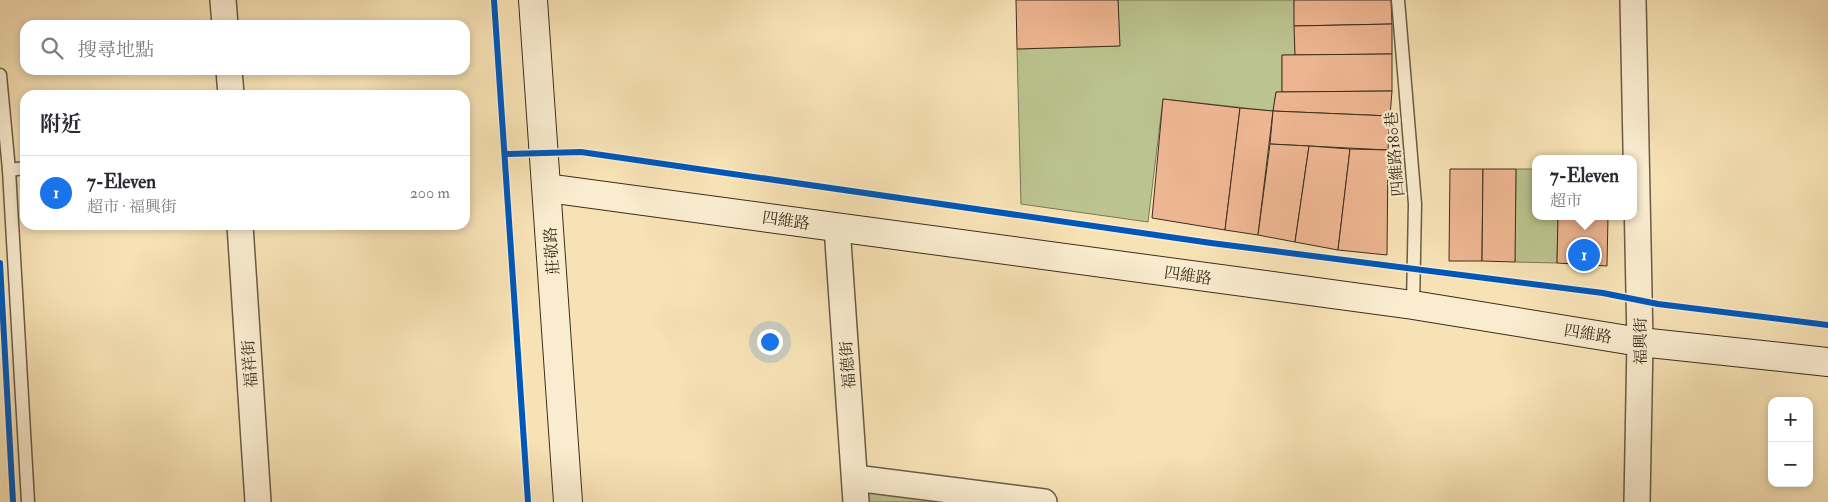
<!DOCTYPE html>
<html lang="zh-TW">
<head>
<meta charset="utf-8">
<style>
  :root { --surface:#fff; --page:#f7f7f7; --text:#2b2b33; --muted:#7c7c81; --line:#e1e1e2; --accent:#1a73e8 }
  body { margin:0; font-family:"IM FELL Double Pica","Noto Serif TC",serif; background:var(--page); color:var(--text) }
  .controls { position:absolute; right:15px; bottom:15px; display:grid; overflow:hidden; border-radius:10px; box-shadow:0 2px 8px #0003 }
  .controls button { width:45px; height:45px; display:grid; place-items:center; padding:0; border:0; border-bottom:1px solid var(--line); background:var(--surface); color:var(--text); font:25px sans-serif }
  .you { position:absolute; left:769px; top:341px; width:18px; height:18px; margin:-12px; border:4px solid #fff; border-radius:50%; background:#1a73e8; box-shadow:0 0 0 8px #1a73e833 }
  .badge { display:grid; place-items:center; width:32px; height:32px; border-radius:50%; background:var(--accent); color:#fff; font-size:16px; font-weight:700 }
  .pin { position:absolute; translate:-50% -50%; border:2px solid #fff; box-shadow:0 1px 5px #0006 }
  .popup { position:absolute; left:1532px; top:155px; width:105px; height:65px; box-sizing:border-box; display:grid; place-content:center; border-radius:10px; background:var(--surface); filter:drop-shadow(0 1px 4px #0005); font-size:16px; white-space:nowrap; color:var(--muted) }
  .popup b { font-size:19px; color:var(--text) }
  .popup::after { content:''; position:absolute; left:50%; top:100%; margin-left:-10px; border:10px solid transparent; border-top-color:var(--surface) }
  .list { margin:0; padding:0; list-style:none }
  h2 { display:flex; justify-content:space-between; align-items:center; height:65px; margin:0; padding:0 20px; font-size:21px }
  h2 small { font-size:16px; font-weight:400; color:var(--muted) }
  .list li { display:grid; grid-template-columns:32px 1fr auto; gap:15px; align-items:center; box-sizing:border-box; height:75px; padding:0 20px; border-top:1px solid var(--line) }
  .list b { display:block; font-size:19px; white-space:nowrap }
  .list p { margin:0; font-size:16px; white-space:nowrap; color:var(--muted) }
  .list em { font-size:16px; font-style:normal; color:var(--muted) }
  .icon { flex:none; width:28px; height:28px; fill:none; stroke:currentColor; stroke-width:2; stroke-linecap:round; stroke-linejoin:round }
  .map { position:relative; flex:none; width:1828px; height:502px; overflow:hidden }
  .search { position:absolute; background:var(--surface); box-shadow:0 2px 8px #0003; left:20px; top:20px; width:450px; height:55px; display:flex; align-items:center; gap:12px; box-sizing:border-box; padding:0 18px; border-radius:15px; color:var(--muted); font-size:19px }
  .panel { position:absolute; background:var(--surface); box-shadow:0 2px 8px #0003; left:20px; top:90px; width:450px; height:140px; border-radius:15px }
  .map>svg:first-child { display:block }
  .green { fill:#bbc38e; stroke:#7b7856 }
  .building { fill:#edb591; stroke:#3b2e1f }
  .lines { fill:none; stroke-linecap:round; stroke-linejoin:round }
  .lane-casing { stroke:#6a5b44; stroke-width:15 }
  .street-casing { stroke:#6a5b44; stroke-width:28 }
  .secondary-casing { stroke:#3b2e1f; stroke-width:30 }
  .lane { stroke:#faeccf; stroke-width:12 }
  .street { stroke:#faeccf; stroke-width:25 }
  .secondary { stroke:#faeccf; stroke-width:28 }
  .cycleway-casing { stroke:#faeccf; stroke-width:9 }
  .cycleway { stroke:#0057b8; stroke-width:6 }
  .labels { text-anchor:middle; stroke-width:4.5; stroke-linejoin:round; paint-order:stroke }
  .street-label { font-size:16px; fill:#3b2e1f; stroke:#faeccf }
</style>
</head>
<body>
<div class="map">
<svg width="1828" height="502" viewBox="0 0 1828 502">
  <rect width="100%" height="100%" fill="#f7e2b5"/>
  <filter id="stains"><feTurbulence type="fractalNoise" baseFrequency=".004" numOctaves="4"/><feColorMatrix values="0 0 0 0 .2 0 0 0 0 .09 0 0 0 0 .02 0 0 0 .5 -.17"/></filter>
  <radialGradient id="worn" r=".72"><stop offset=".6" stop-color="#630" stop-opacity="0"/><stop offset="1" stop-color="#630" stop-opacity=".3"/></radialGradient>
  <g class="green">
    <polygon points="1118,0 1294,0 1295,55 1282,55 1282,92 1276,92 1273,111 1163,99 1148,222 1021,204 1017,49 1119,46"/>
    <polygon points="1516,169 1535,169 1535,216 1558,216 1557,263 1515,262"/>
    <polygon points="866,488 972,502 867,502"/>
  </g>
  <g class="building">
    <polygon points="1016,0 1118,0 1120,46 1017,49"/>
    <polygon points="1294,0 1391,0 1392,24 1294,26"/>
    <polygon points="1392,24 1392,54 1295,55 1294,26"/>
    <polygon points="1392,54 1392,91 1282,92 1282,55"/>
    <polygon points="1392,91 1390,116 1273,111 1276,92"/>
    <polygon points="1163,99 1240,108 1225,230 1152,218"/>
    <polygon points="1240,108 1273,111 1258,235 1225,230"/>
    <polygon points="1273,111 1390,116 1388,150 1270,144"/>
    <polygon points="1270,144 1309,146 1295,242 1258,235"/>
    <polygon points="1309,146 1350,149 1338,250 1295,242"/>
    <polygon points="1350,149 1388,150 1387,255 1338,250"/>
    <polygon points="1450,169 1483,169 1482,261 1449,261"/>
    <polygon points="1483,169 1516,169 1515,262 1482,261"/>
    <polygon points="1558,216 1608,216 1607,266 1557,263"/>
  </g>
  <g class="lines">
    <defs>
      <g id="lane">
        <polyline points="1398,0 1415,204 1413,305"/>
        <polyline points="0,75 9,170 28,502"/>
        <polyline points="9,170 25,168"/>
      </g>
      <g id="street">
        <polyline points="223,0 225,25"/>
        <polyline points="1633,0 1640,342 1637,502"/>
        <polyline points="229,70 231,95"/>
        <polyline points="240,225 258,502"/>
        <polyline points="837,227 856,502"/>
        <polyline points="855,478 1044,502"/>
      </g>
      <g id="secondary">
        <polyline points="533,0 568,502"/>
        <polyline points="547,188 1413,305 1640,342 1828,362"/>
      </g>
    </defs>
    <use href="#lane" class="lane-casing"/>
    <use href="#street" class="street-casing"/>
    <use href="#secondary" class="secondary-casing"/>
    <use href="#lane" class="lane"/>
    <use href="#street" class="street"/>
    <use href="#secondary" class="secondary"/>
    <defs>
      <g id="cycleway">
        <polyline points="494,0 528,502"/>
        <polyline points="505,154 581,152 1211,243 1603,293 1658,304 1828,325"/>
        <polyline points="0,263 13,502"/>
      </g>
    </defs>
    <use href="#cycleway" class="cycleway-casing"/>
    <use href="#cycleway" class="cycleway"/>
  </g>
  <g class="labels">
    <g class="street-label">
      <text transform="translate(1394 154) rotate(-95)" y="6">四維路180巷</text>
      <text transform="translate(786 220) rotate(8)" y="6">四維路</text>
      <text transform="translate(551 251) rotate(-94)" y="6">莊敬路</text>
      <text transform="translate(1188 275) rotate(8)" y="6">四維路</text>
      <text transform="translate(1588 333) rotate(9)" y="6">四維路</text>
      <text transform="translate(1640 341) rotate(-90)" y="6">福興街</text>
      <text transform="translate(249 364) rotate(-94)" y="6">福祥街</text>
      <text transform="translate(847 365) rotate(-94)" y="6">福德街</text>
    </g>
  </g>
  <rect width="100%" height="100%" filter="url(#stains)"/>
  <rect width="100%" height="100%" fill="url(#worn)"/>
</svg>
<div class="controls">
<button>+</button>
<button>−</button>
</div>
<div class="you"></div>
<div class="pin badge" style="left:1584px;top:255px">1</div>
<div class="popup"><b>7-Eleven</b>超市</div>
<div class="search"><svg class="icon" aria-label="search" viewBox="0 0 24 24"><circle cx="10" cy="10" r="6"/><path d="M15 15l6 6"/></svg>搜尋地點</div>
<section class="panel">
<h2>附近<small></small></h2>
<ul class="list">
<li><span class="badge">1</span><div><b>7-Eleven</b><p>超市 · 福興街</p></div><em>200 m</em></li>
</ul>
</section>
</div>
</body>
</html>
